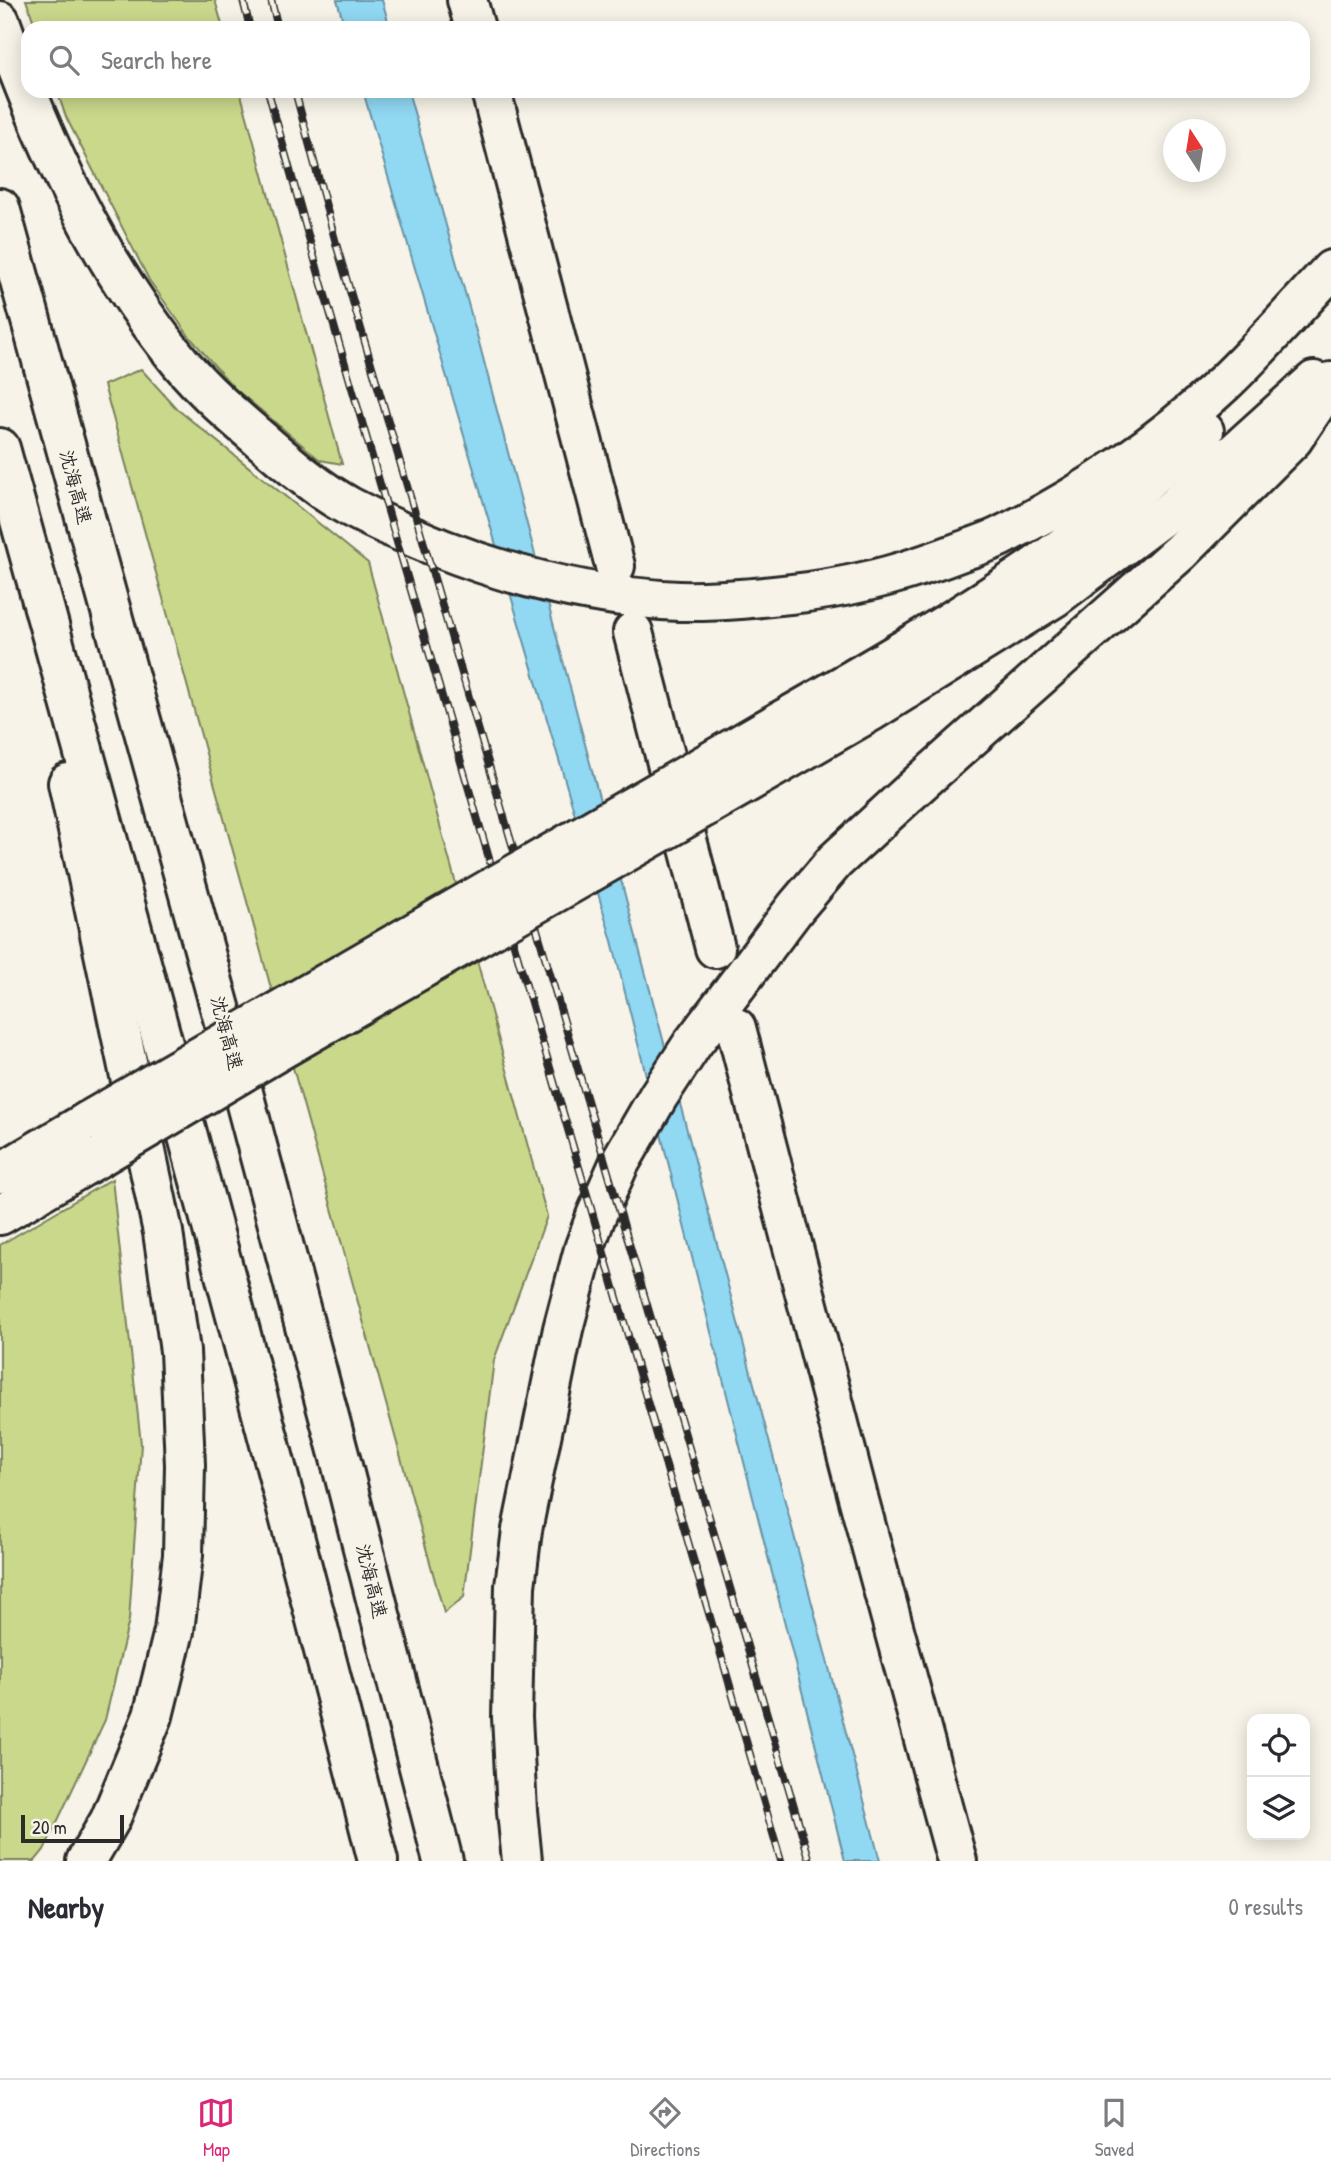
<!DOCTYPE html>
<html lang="en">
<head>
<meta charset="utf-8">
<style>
  :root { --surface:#fff; --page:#f7f7f7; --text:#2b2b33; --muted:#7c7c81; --line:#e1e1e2; --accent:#db2777 }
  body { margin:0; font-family:"Patrick Hand","LXGW WenKai TC",sans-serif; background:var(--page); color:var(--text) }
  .controls { position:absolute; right:21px; bottom:21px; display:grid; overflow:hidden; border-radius:14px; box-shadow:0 4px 18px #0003 }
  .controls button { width:63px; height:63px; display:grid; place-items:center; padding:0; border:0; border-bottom:2px solid var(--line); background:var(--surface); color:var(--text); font:35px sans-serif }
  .compass { position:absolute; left:1163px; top:119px; width:63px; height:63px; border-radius:50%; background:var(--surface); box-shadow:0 4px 18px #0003; rotate:348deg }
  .scale { position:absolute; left:21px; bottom:18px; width:103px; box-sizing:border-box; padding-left:7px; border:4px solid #2b2b2b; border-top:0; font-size:19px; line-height:24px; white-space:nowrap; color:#2b2b2b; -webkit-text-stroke:5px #f7f3e8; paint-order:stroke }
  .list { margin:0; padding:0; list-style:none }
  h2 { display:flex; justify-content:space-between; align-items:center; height:91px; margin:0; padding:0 28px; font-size:30px }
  h2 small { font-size:23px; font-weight:400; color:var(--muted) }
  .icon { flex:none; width:38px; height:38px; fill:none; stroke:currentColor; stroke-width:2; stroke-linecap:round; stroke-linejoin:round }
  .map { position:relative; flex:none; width:1331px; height:1861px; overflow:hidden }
  .search { position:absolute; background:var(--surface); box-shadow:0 4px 18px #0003; left:21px; right:21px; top:21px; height:77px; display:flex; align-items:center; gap:18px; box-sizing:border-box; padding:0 24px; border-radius:21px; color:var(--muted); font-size:26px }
  .sheet { height:217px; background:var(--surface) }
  nav { display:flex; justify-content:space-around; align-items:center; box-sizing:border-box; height:98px; border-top:2px solid var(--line); background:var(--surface); font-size:19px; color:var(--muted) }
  nav a { display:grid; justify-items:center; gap:4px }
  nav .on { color:var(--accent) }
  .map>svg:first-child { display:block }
  .green { fill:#cad88c; stroke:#7a825c; stroke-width:2 }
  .water { fill:#91d8f3; stroke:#6893a3; stroke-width:2 }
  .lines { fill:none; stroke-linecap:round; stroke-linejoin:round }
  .minor-casing { stroke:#2b2b2b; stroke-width:44 }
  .highway-casing { stroke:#2b2b2b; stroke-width:44 }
  .minor { stroke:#f7f3e8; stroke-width:38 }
  .highway { stroke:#f7f3e8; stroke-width:38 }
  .rail-casing { stroke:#2b2b2b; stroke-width:8 }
  .rail { stroke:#f7f3e8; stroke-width:5; stroke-dasharray:16; stroke-linecap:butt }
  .highway-bridge-casing { stroke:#2b2b2b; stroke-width:44; stroke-linecap:butt }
  .highway-bridge { stroke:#f7f3e8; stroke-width:38 }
  .labels { text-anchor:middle; stroke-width:5; stroke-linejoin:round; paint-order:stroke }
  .street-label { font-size:19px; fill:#2b2b2b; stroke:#f7f3e8 }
</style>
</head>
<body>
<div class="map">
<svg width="1331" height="1861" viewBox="0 0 1331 1861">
  <rect width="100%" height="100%" fill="#f7f3e8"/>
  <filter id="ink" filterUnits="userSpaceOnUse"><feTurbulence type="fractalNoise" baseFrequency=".0143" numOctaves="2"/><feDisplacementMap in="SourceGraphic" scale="14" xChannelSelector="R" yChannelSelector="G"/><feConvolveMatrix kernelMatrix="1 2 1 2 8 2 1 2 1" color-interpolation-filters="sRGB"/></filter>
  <g filter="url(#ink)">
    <g class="green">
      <polygon points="26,0 215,0 223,28 36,28"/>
      <polygon points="57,91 240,91 342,464 320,460 233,387 189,336 149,280 66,117"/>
      <polygon points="141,369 177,409 368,563 547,1216 494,1360 464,1597 444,1613 104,385"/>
      <polygon points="112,1179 141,1444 129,1620 105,1720 44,1850 35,1861 0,1861 0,1245"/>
    </g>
    <g class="water">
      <polygon points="337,0 382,0 390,28 345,28"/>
      <polygon points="363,91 408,91 477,335 880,1861 845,1861 612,941"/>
    </g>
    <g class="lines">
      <defs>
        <g id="minor">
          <polyline points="467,0 475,28"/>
          <polyline points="491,91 615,566"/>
          <polyline points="633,632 715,948"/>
          <polyline points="736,1028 858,1497 957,1861"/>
        </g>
        <g id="highway">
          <path d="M 0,21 C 43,142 98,262 180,362 C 204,391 233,416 261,440 C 289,464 317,489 350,507 C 452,560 563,596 679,601 C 722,602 765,597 808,592 C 866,584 910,571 965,550 C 979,545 993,541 1005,534 C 1082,496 1162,442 1224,383 C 1262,347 1296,307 1331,270"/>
          <polyline points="0,208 229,1040 341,1462 443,1861"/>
          <path d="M 0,448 C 130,918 258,1388 378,1861"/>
          <path d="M 763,731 C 854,679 946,627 1033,568 C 1093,527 1150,479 1204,431"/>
          <polyline points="780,764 870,712 1055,597 1172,509 1314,381"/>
          <polyline points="68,783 163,1232 180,1351 185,1465 183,1555 174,1631 153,1716 110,1820 86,1861"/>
          <polyline points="0,1173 88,1121"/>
          <polyline points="0,1215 101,1156"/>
          <polyline points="522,1861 517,1811 512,1717 515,1586 522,1530 563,1329 584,1249 596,1216 619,1164 659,1095 693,1043 796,907 835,861 920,783 1180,552 1293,439 1331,382"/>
        </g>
      </defs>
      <use href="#minor" class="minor-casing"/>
      <use href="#highway" class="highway-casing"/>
      <use href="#minor" class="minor"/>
      <use href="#highway" class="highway"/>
      <defs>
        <g id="rail">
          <polyline points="243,0 250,28"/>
          <polyline points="271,0 278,28"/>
          <polyline points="268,91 318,271 781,1861"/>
          <polyline points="295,91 337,247 810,1861"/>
        </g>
      </defs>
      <use href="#rail" class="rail-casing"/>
      <use href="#rail" class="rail"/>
      <defs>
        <g id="highway-bridge">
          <polyline points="88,1121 763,731"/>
          <polyline points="101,1156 282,1049 780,764"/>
        </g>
      </defs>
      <use href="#highway-bridge" class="highway-bridge-casing"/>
      <use href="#highway-bridge" class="highway-bridge"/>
    </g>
  </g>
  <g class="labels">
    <g class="street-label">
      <text transform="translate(76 487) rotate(75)" y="7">沈海高速</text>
      <text transform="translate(227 1033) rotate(75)" y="7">沈海高速</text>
      <text transform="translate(372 1581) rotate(76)" y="7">沈海高速</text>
    </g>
  </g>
</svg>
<div class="controls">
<button><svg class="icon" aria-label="locate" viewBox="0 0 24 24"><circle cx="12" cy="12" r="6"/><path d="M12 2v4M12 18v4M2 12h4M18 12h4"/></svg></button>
<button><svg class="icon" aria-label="layers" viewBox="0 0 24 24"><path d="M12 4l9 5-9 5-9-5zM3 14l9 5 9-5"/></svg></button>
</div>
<svg class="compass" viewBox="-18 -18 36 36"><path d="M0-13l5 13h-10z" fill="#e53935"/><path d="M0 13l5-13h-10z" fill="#7c7c81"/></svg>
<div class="scale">20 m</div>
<div class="search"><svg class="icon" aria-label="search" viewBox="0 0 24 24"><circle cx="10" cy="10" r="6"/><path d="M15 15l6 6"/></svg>Search here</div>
</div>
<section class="sheet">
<h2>Nearby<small>0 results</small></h2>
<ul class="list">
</ul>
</section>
<nav>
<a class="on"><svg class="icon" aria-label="map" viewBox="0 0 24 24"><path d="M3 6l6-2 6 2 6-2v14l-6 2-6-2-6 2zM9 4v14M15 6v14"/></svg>Map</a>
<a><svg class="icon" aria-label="directions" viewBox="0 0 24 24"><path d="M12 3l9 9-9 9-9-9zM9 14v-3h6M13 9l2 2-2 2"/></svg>Directions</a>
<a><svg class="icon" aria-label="saved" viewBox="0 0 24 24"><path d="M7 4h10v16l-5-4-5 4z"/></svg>Saved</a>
</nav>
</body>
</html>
